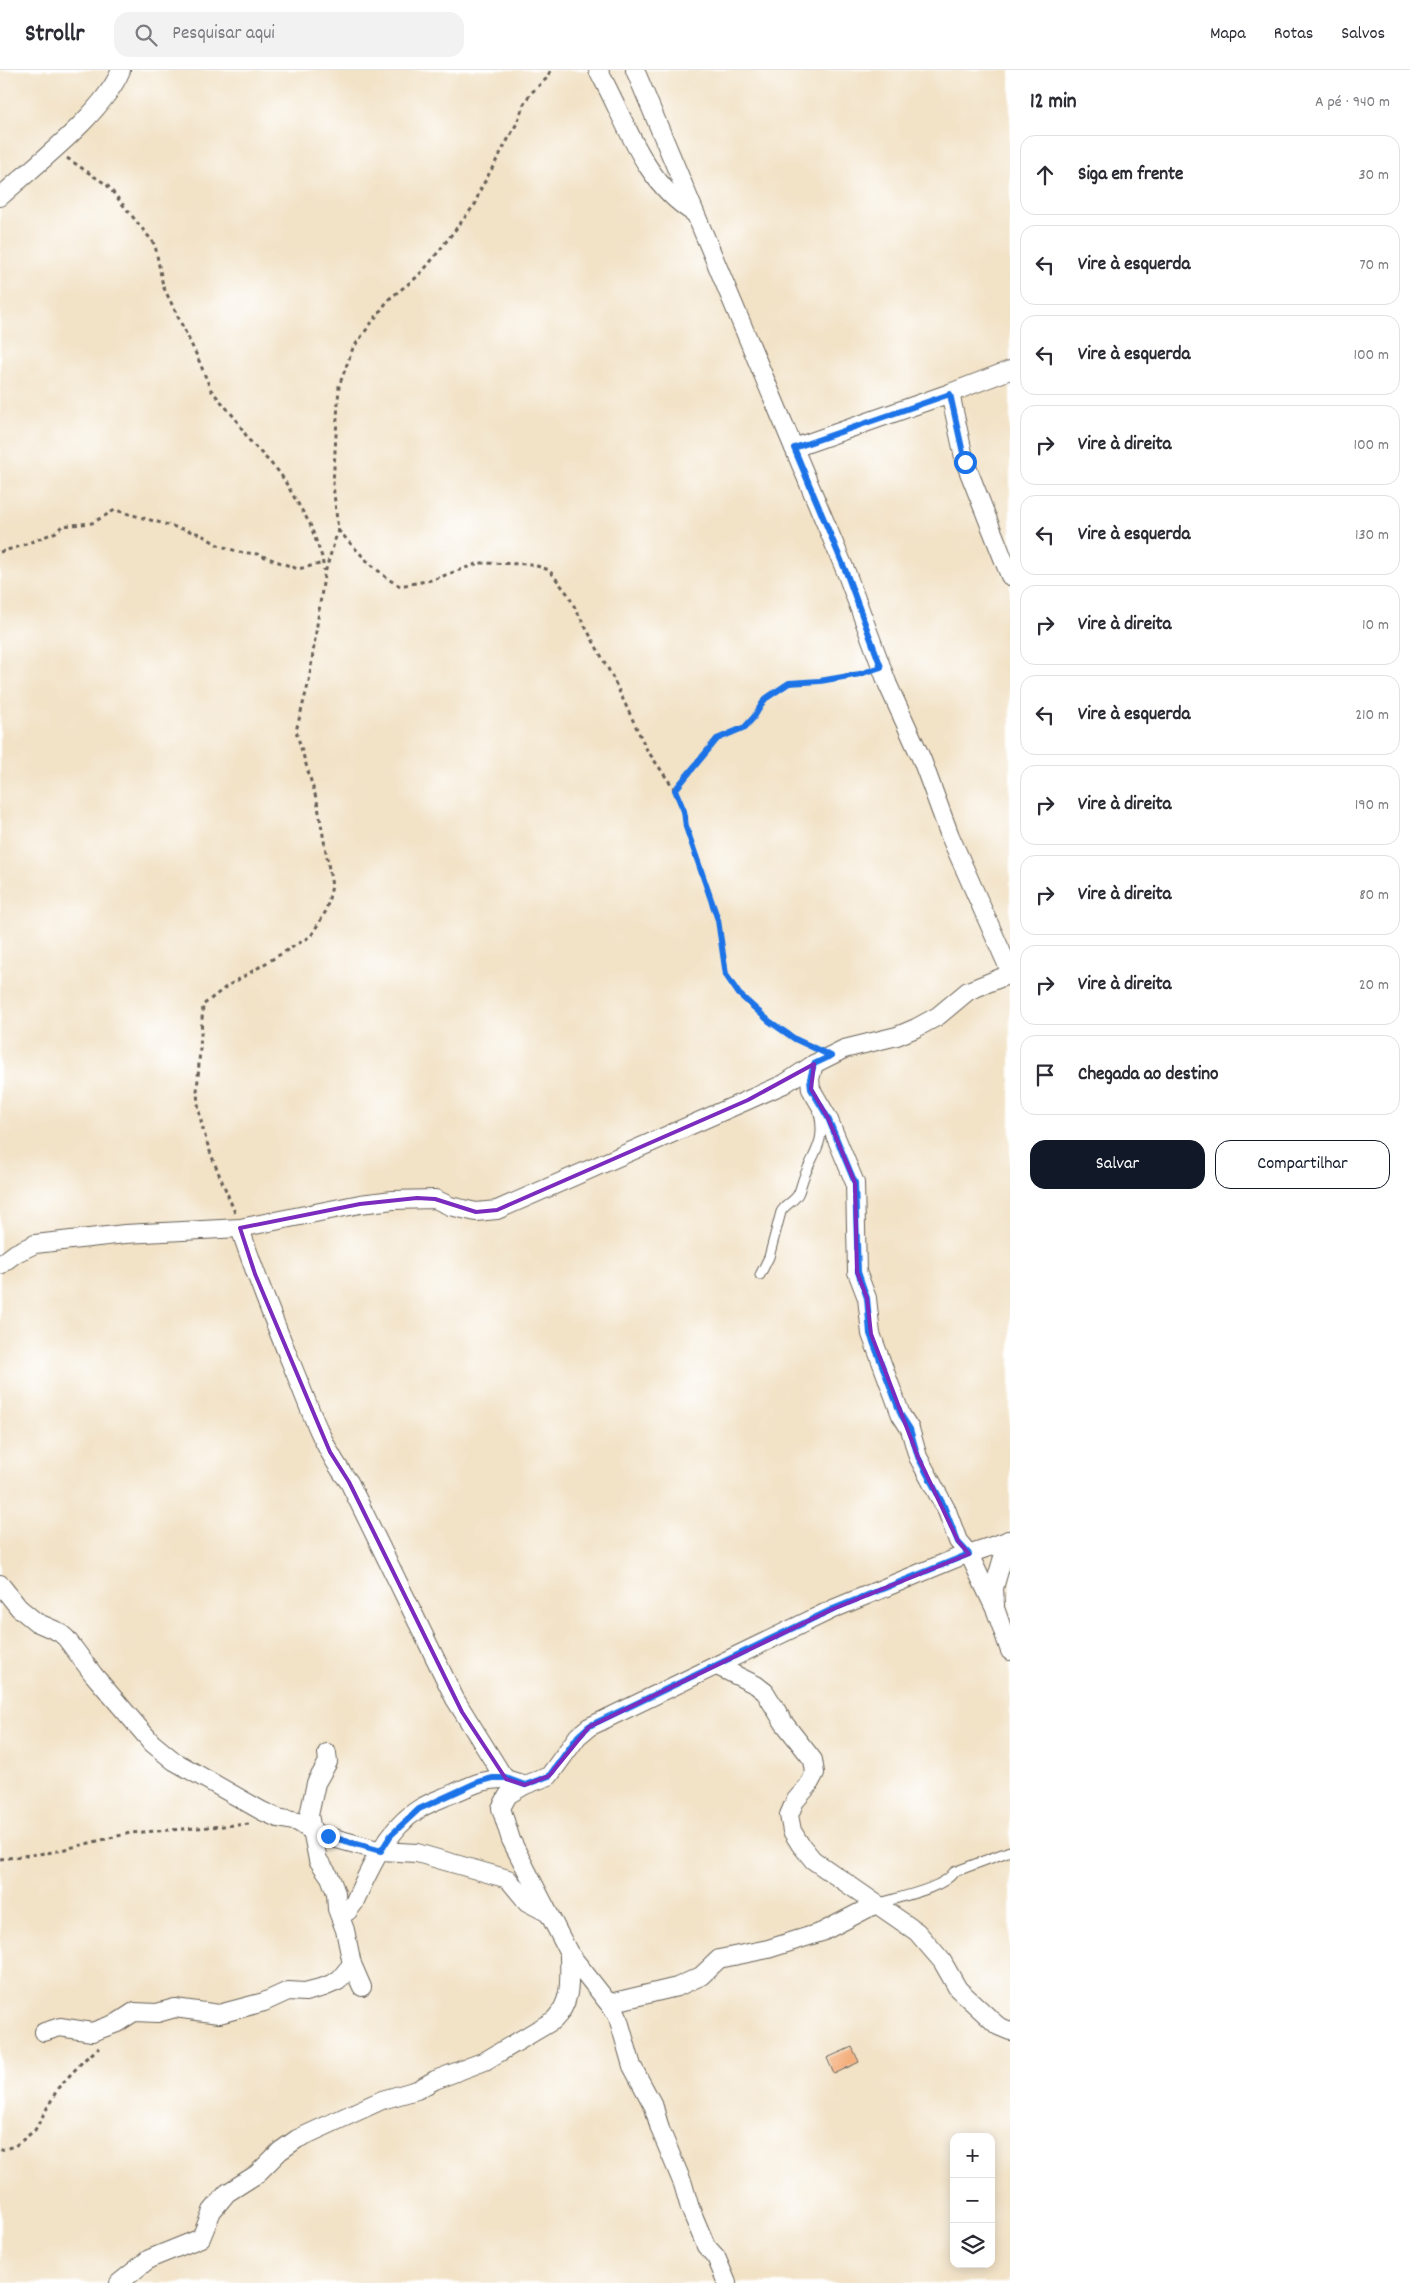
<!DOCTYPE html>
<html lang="pt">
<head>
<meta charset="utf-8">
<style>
  :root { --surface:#fff; --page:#f2f2f3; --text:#2b2b33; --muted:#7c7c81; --line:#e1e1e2; --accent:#111827 }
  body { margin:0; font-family:Dekko,sans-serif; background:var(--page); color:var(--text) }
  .controls { position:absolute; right:15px; bottom:15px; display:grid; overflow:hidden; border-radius:10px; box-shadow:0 2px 12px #0003 }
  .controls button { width:45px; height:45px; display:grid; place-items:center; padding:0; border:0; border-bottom:1px solid var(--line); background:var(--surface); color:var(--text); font:25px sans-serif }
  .stop { position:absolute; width:15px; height:15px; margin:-11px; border:4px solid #1a73e8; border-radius:50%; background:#fff }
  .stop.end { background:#1a73e8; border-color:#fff; box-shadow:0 1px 5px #0008 }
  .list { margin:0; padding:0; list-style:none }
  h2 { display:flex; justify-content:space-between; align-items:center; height:65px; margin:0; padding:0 20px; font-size:21px }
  h2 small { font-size:16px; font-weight:400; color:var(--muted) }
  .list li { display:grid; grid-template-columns:32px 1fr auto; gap:15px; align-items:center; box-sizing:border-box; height:80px; margin:0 10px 10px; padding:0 10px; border:1px solid var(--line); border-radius:15px }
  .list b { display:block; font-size:19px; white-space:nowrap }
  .list em { font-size:16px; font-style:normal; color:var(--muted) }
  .actions { display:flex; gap:10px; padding:15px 20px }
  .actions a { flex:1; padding:11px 0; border:1px solid var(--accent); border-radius:15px; text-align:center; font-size:18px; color:var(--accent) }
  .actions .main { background:var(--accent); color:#fff }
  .icon { flex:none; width:28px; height:28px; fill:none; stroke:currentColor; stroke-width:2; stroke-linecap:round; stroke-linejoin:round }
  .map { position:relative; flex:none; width:1010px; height:2213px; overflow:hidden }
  header { display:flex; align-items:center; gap:30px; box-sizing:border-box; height:70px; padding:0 25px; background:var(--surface); border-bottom:1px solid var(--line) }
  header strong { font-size:24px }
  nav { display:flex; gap:28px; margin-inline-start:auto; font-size:18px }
  .search { width:350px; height:45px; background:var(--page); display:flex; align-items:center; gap:12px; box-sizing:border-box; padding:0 18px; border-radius:15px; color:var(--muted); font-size:19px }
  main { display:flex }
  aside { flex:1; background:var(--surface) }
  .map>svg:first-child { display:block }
  .building { fill:#f4af7d }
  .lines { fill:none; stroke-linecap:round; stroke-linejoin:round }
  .service-casing { stroke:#676158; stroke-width:11 }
  .minor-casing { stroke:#676158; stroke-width:20 }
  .path { stroke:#676158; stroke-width:3; stroke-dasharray:4 4; stroke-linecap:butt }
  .service { stroke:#fff; stroke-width:9 }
  .minor { stroke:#fff; stroke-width:18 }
  .route { stroke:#1a73e8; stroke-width:6 }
  .marked { fill:none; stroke:#7b2cbf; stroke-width:4; stroke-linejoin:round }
</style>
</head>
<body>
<header>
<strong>Strollr</strong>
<div class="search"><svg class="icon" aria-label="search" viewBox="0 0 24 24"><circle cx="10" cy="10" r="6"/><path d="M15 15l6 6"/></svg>Pesquisar aqui</div>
<nav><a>Mapa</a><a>Rotas</a><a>Salvos</a></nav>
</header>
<main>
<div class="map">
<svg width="1010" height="2213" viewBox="0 0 1010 2213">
  <rect width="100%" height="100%" fill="#fff"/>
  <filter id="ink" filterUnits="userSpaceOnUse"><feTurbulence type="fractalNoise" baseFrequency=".02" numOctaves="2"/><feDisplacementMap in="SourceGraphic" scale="10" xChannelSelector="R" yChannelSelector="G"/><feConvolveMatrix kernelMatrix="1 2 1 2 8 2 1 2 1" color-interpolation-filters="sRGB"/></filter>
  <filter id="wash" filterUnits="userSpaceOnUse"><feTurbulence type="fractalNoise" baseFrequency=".0096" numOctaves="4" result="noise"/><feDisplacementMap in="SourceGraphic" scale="20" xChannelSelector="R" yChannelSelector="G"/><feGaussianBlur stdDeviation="1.12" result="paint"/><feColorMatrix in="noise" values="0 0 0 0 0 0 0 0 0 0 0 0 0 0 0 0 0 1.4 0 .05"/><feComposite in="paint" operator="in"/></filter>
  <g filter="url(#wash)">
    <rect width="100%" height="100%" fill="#f2e2c6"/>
    <g id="blocks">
      <polygon class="building" points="852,1977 859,1992 834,2004 827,1988"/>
    </g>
  </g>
  <g filter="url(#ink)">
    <use href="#blocks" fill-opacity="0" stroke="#676158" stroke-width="1"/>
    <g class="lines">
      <defs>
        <g id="service">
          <path d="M 760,1205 L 769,1187 L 781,1142 C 785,1134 796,1131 799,1122 C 801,1117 802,1112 804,1107 C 814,1082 826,1072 819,1043"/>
          <path d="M 877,1834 C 898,1827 943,1819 954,1802 L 1010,1781"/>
        </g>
        <g id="minor">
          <path d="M 598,0 C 626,50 642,111 694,143"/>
          <polyline points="635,0 846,502 888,615 922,690 950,766 1010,901"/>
          <path d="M 0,127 C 36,94 103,44 121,0"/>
          <polyline points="950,323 965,392 1010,506"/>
          <polyline points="794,378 950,323 1010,300"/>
          <polyline points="814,994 810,1009 811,1019 828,1048 855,1113 857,1202 867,1228 871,1264 901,1345 910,1359 918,1387 947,1441 958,1471 969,1484 996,1541 1010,1581"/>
          <path d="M 240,1158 C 256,1208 276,1256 296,1305 C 311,1342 324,1380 349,1412 L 455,1629 L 501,1703 L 506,1709 L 525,1715"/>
          <polyline points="0,1195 16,1183 35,1174 125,1164 240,1158 360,1134 393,1130 435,1129 450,1136 476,1142 497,1140 748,1030 784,1014 814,994 844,979 897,966 916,958 938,946 968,921 1010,904"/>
          <polyline points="0,1514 19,1538 36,1552 59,1562 66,1568 93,1604 152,1673 174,1691 262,1741 278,1748 298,1752 315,1763 381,1781 417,1783 508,1809 527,1832 548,1843"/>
          <polyline points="995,1535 994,1518 1008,1470"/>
          <polyline points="717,1596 756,1615 765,1622 784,1653 813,1690 815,1703 808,1716 795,1731 789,1745 792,1761 800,1774 813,1790 917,1862 942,1891 958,1919 998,1956 1010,1961"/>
          <polyline points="327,1683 328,1692 316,1713 309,1745 318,1790 330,1807 336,1823 337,1839 345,1860 352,1894 362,1917"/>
          <path d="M 340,1846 L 348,1841 L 354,1833 C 369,1800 387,1759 419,1739 C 430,1732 443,1728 454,1723 C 472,1715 486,1708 506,1709"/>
          <polyline points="610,1933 677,1917 701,1906 719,1889 768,1879 822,1862 876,1834"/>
          <polyline points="44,1962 60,1957 92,1962 117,1953 134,1942 157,1943 175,1938 219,1944 264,1932 288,1921 305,1922 324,1917 338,1911 352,1894"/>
          <path d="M 119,2213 L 149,2189 L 201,2168 L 212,2141 L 227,2123 L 257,2104 L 280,2081 L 297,2069 L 382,2030 L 417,2020 L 435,2010 L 485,1991 L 554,1950 C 573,1931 569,1908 569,1883"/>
          <polyline points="727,2213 716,2187 706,2176 690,2138 683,2114 660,2059 654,2037 632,1996 617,1944 569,1883 511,1770 501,1738 508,1725 525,1715 549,1706 578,1666 589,1657 833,1539 959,1487 1010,1470"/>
        </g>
      </defs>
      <use href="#service" class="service-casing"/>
      <use href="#minor" class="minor-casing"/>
      <g class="path">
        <polyline points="67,88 107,115 149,167 155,175 163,216 197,286 211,320 235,348 249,370 280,403 310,454 322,487 324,501"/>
        <polyline points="338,460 367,491 388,509 400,516 432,510 479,493 531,494 549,500 567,523 611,604 647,680 675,720 684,741 686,757 718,850 726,905 739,924 769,951 795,969 812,977"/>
        <polyline points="0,482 21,476 56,462 62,456 92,453 115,440 200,464 218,475 239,482 257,484 298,499 324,493"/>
        <polyline points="675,720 717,669 745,657 754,647 765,629 789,613 820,611 867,603"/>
        <path d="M 235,1143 C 219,1101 200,1069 197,1022 L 203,935 L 226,917 L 311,866 L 326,841 L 332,816 L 317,731 L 296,661 L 309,611 L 324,506 L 338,460 L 333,414 L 339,316 L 353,278 L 389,229 L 417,207 L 428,195 L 476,133 L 479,122 L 517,53 L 524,34 L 530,24 L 546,9 L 551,0"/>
        <polyline points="0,1789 53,1782 130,1763 250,1754"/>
        <polyline points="0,2080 15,2076 35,2060 58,2018 84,1990 99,1978"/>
      </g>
      <use href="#service" class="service"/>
      <use href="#minor" class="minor"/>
    </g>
  </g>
  <g class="lines" filter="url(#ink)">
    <polyline class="route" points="328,1766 381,1781 391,1765 419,1739 478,1712 493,1708 506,1708 525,1715 549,1706 578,1666 589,1656 833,1539 969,1484 958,1472 944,1436 918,1387 910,1359 901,1345 870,1264 867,1228 858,1202 855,1113 828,1048 811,1019 810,1009 814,994 831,986 795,969 769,951 739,924 726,905 718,850 686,757 684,741 675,720 717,669 745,657 754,647 765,629 789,613 820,611 860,604 881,597 846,502 794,378 950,324 965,392"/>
  </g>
  <path class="marked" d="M 814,994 L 811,1019 L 828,1048 L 855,1113 L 857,1202 L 867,1228 L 871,1264 L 918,1387 L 958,1471 L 969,1484 L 833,1539 L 589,1657 L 549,1706 L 525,1715 L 506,1709 L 462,1642 L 349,1412 L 330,1382 L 255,1204 L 240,1158 L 360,1134 L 417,1128 L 435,1129 L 476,1142 L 497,1140 L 748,1030 Z"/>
</svg>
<div class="controls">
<button>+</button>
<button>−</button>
<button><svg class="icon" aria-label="layers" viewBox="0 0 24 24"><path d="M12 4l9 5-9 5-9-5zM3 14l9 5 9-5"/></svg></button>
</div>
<div class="stop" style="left:965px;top:392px"></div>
<div class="stop end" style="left:328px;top:1766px"></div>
</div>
<aside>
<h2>12 min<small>A pé · 940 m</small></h2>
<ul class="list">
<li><svg class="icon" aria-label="ahead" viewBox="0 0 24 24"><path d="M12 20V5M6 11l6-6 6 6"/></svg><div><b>Siga em frente</b></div><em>30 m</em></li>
<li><svg class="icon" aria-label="left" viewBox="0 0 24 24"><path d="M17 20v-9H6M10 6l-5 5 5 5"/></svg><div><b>Vire à esquerda</b></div><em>70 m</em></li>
<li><svg class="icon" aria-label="left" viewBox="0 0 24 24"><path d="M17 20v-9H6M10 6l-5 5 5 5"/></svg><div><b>Vire à esquerda</b></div><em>100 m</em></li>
<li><svg class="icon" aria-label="right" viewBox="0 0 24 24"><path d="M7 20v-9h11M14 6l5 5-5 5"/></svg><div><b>Vire à direita</b></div><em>100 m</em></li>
<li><svg class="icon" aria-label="left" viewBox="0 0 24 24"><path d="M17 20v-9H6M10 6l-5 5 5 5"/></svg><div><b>Vire à esquerda</b></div><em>130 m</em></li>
<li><svg class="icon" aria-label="right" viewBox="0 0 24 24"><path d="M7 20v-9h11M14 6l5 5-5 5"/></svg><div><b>Vire à direita</b></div><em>10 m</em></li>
<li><svg class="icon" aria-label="left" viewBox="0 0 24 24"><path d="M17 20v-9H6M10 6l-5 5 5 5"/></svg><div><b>Vire à esquerda</b></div><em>210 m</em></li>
<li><svg class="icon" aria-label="right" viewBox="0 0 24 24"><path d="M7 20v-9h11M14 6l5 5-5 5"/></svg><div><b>Vire à direita</b></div><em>190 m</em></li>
<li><svg class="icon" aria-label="right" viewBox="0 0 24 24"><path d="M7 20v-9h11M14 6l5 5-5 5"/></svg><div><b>Vire à direita</b></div><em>80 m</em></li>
<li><svg class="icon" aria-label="right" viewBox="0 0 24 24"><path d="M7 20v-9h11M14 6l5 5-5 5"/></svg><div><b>Vire à direita</b></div><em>20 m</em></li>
<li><svg class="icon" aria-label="arrive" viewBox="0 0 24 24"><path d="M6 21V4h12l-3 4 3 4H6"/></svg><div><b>Chegada ao destino</b></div></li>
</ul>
<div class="actions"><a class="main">Salvar</a><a>Compartilhar</a></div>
</aside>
</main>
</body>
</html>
